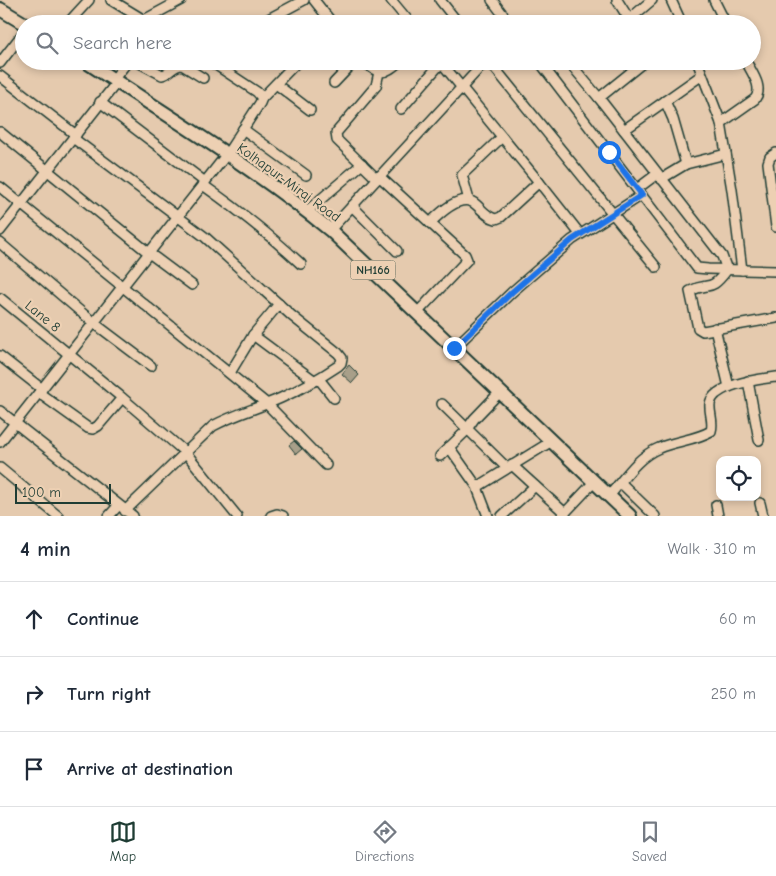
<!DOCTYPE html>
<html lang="en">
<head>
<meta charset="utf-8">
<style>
  :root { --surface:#fff; --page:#f6f6f7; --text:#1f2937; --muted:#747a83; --line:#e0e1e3; --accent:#1f3d34 }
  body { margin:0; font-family:"Comic Neue",sans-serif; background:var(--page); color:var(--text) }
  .controls { position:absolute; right:15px; bottom:15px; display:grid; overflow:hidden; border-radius:10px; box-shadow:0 2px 8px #0003 }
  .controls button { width:45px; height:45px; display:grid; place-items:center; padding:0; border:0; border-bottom:1px solid var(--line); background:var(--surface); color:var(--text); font:25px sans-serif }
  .scale { position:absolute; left:15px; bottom:12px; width:96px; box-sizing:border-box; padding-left:5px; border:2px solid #1f3d34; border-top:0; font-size:14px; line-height:18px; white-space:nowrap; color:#1f3d34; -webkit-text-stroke:4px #edd0b3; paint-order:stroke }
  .stop { position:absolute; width:15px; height:15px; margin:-11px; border:4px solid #1a73e8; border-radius:50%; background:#fff }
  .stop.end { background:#1a73e8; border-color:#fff; box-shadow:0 1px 5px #0008 }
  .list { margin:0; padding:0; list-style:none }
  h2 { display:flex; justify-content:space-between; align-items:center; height:65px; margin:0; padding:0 20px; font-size:21px }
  h2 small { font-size:16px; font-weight:400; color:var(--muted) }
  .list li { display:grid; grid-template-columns:32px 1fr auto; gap:15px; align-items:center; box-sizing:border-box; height:75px; padding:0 20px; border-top:1px solid var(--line) }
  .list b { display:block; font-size:19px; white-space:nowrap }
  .list em { font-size:16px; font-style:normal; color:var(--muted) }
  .icon { flex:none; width:28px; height:28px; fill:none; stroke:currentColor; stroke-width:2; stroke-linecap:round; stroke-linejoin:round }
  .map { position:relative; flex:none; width:776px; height:516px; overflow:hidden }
  .search { position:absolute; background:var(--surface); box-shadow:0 2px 8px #0003; left:15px; right:15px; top:15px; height:55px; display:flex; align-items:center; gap:12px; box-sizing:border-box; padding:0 18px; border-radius:28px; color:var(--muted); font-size:19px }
  .sheet { height:290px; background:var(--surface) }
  nav { display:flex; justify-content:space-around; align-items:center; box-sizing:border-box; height:70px; border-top:1px solid var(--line); background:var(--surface); font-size:14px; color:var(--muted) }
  nav a { display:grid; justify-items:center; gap:2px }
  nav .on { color:var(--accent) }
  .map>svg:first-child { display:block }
  .building { fill:#a89f89; stroke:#1f3d34 }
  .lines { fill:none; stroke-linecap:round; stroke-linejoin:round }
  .minor-casing { stroke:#1f3d34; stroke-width:12 }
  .highway-casing { stroke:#1f3d34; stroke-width:16 }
  .minor { stroke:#edd0b3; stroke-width:9 }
  .highway { stroke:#edd0b3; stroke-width:12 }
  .route { stroke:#1a73e8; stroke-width:6 }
  .labels { text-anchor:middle; stroke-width:4.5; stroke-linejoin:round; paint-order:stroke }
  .shield { fill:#edd0b3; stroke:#5d695a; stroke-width:1 }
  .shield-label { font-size:12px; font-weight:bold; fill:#1f3d34 }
  .street-label { font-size:14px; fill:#1f3d34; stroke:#edd0b3 }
</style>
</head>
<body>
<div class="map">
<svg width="776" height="516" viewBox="0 0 776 516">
  <rect width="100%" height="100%" fill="#e5caae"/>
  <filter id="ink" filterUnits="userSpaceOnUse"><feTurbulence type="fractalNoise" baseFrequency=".02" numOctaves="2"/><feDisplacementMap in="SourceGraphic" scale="10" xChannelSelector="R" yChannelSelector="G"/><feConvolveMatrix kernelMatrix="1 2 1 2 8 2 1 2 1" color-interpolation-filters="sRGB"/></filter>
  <g filter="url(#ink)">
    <g class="building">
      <polygon points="349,365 359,375 352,383 342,374"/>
      <polygon points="294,441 302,449 296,454 289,445"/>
    </g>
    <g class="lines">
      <defs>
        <g id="minor">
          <polyline points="111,0 144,20 181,0"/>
          <polyline points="314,0 333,24"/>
          <polyline points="391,0 411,24"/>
          <polyline points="440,0 459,24"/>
          <polyline points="492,0 510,24"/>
          <polyline points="617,0 629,19"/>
          <polyline points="671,0 682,24"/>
          <polyline points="714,0 726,24"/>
          <polyline points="67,24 89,0"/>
          <polyline points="259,24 304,0"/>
          <polyline points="624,24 652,0"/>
          <path d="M 136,61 L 162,75 C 170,74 173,65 182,65 L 203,78"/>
          <path d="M 364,61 C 379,77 385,74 400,61"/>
          <polyline points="440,61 539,182 580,234"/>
          <polyline points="489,61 656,267"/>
          <polyline points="539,61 697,268 708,269 776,271"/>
          <path d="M 579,61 L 573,67 L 599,98 L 722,256 L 727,270 C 709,294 710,281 690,291 L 698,328 L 703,331 L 776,318"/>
          <polyline points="697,61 721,123 732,190 742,270"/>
          <polyline points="0,63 24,32"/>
          <polyline points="0,76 76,135"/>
          <polyline points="113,80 128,61"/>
          <polyline points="334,83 355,61"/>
          <polyline points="276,84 310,110"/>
          <polyline points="262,98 298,61"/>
          <polyline points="599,98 645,61"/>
          <polyline points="665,101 673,119 686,164"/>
          <polyline points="100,102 205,182"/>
          <polyline points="401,109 441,63"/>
          <path d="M 721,123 L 755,99 C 764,87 751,72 746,61"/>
          <polyline points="243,129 306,175"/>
          <polyline points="624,130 702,75"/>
          <polyline points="0,132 149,253 192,285"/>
          <path d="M 73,138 L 205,237 L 292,316 L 338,353 L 342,358 L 341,363 L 338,366 C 320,378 301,389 281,398 C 259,408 235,414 213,426 L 125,511"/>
          <polyline points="776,153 770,157 768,163 776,227"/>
          <polyline points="379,176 465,255 467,260 417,313"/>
          <polyline points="377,179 337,140 336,133 376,86 379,72"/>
          <polyline points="661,179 686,164 726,154"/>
          <path d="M 203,185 C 237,209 270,235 301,264"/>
          <polyline points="0,187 267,404 326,465"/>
          <polyline points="637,189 657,174"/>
          <polyline points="469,200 462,175 502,137"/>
          <polyline points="352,206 397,251"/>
          <polyline points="307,211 362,164"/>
          <path d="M 430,223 C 439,214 460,193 474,203 C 481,208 486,217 496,219 L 501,217 L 539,182"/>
          <polyline points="330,230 486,61"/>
          <polyline points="0,231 117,82"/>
          <polyline points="0,243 94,323 151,366"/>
          <polyline points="0,298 120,396 186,453 237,516"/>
          <polyline points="715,328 729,387"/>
          <polyline points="253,335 315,381"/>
          <polyline points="454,348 512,292 572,240 642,195"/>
          <polyline points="0,356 42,389"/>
          <polyline points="230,373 253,335 279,304"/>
          <polyline points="319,379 334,398"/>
          <polyline points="748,381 759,440"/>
          <polyline points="39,393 88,428 93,429 98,426 122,398"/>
          <polyline points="442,404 507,468"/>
          <polyline points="0,411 133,516"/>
          <polyline points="0,442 227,154 260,103 262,98 257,92 210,61"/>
          <polyline points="449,447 478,488"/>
          <polyline points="440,456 465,432 474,419 500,392"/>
          <polyline points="512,465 565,513"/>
          <polyline points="0,468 58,516"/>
          <polyline points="621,483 655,516"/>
          <path d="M 609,496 C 624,479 637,457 659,448 C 675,441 696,440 711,431 C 714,422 709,413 710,404 C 713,384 761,379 776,377"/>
          <polyline points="760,503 763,516"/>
          <polyline points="716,505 718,516"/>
          <polyline points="109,516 118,506"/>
          <polyline points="271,516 277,514 283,516"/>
          <polyline points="488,516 478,490 479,486 552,441"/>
          <polyline points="502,516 535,486"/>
          <polyline points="562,516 594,482"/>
        </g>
        <g id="highway">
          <polyline points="0,9 25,24"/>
          <path d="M 85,61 C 168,116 253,167 330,230 L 630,516"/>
        </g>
      </defs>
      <use href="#minor" class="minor-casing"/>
      <use href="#highway" class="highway-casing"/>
      <use href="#minor" class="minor"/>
      <use href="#highway" class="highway"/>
    </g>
  </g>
  <g class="lines" filter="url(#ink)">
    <polyline class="route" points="454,348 512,292 572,240 642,195 609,152"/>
  </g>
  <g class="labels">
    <rect class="shield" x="350.5" y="260.5" width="45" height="19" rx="4"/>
    <g class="shield-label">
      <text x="373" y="274">NH166</text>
    </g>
    <g class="street-label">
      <text transform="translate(289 182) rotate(36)" y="5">Kolhapur-Miraj Road</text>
      <text transform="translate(43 316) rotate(39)" y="5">Lane 8</text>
    </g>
  </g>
</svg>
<div class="controls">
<button><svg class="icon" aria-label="locate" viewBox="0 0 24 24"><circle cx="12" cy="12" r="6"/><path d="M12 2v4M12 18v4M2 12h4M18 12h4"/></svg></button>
</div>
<div class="scale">100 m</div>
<div class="stop" style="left:609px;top:152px"></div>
<div class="stop end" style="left:454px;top:348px"></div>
<div class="search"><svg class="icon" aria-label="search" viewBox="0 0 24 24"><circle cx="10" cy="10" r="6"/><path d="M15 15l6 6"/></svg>Search here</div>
</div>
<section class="sheet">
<h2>4 min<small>Walk · 310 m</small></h2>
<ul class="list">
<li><svg class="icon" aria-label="ahead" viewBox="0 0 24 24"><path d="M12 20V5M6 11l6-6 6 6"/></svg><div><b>Continue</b></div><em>60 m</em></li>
<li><svg class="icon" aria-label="right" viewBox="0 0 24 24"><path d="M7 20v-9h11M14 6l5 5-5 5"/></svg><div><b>Turn right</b></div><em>250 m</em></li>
<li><svg class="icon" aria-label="arrive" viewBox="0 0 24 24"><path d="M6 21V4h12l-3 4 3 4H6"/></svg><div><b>Arrive at destination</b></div></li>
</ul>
</section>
<nav>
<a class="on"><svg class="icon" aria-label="map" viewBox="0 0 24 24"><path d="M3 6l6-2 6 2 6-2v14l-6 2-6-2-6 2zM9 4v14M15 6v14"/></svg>Map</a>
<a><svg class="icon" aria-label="directions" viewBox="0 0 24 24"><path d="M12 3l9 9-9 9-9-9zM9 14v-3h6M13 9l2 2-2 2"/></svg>Directions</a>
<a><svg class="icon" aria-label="saved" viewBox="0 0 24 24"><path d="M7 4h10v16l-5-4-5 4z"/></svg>Saved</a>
</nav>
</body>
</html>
